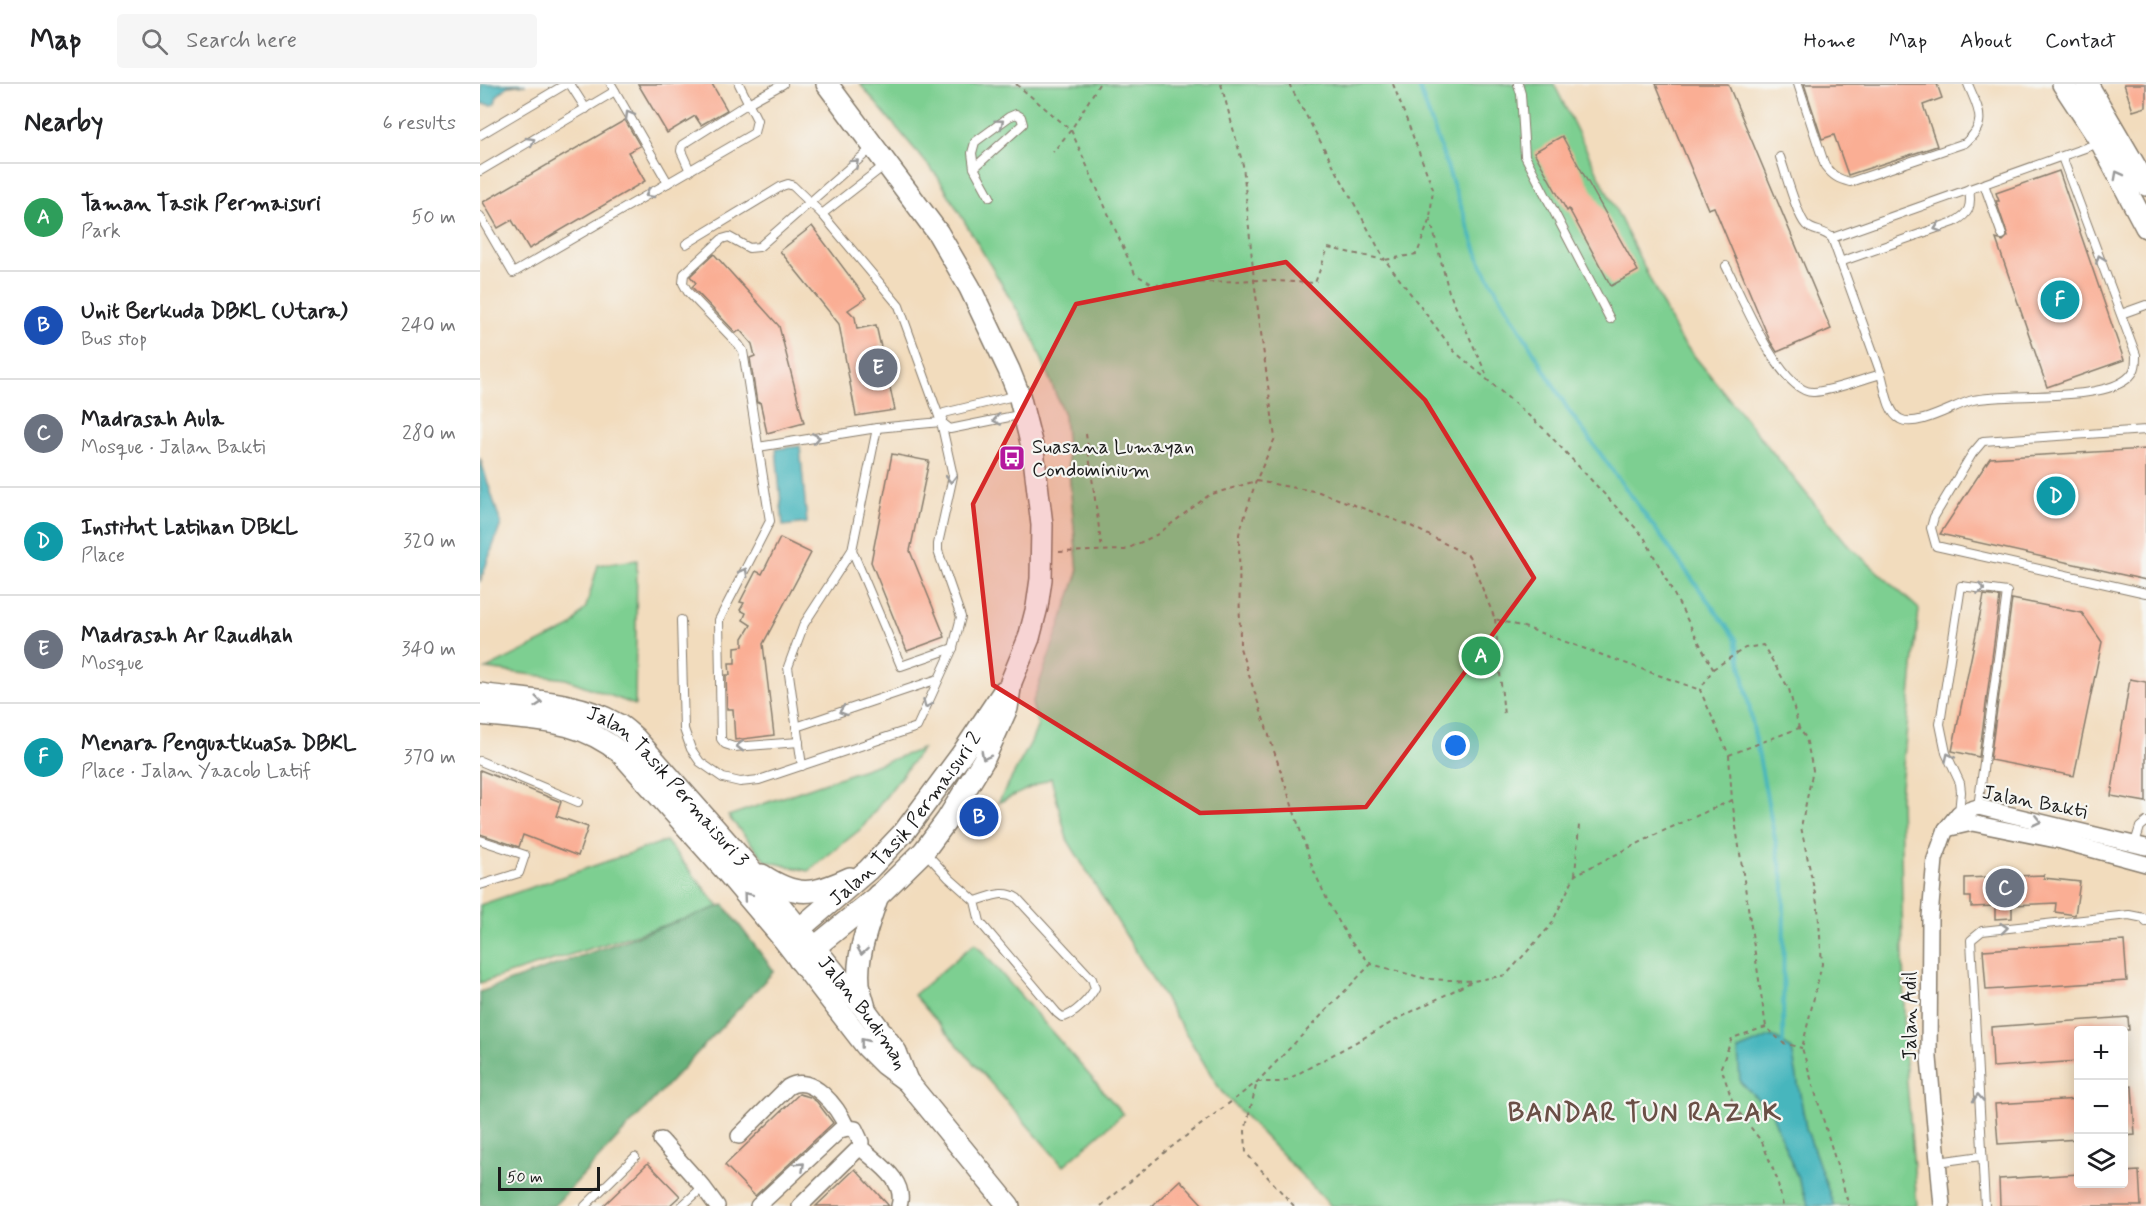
<!DOCTYPE html>
<html lang="en">
<head>
<meta charset="utf-8">
<style>
  :root { --surface:#fff; --page:#f6f6f6; --text:#202124; --muted:#757577; --line:#e0e0e0; --accent:#db2777 }
  body { margin:0; font-family:Mynerve,sans-serif; background:var(--page); color:var(--text) }
  .controls { position:absolute; right:18px; bottom:18px; display:grid; overflow:hidden; border-radius:6px; box-shadow:0 3px 15px #0003 }
  .controls button { width:54px; height:54px; display:grid; place-items:center; padding:0; border:0; border-bottom:2px solid var(--line); background:var(--surface); color:var(--text); font:30px sans-serif }
  .scale { position:absolute; left:18px; bottom:15px; width:102px; box-sizing:border-box; padding-left:6px; border:3px solid #1c1c1c; border-top:0; font-size:16px; line-height:21px; white-space:nowrap; color:#1c1c1c; -webkit-text-stroke:4px #f6f6f2; paint-order:stroke }
  .you { position:absolute; left:976px; top:662px; width:21px; height:21px; margin:-15px; border:4px solid #fff; border-radius:50%; background:#1a73e8; box-shadow:0 0 0 9px #1a73e833 }
  .badge { display:grid; place-items:center; width:39px; height:39px; border-radius:50%; background:var(--accent); color:#fff; font-size:20px; font-weight:700 }
  .pin { position:absolute; translate:-50% -50%; border:3px solid #fff; box-shadow:0 2px 6px #0006 }
  .list { margin:0; padding:0; list-style:none }
  h2 { display:flex; justify-content:space-between; align-items:center; height:78px; margin:0; padding:0 24px; font-size:26px }
  h2 small { font-size:20px; font-weight:400; color:var(--muted) }
  .list li { display:grid; grid-template-columns:39px 1fr auto; gap:18px; align-items:center; box-sizing:border-box; height:108px; padding:0 24px; border-top:2px solid var(--line) }
  .list b { display:block; font-size:22px; white-space:nowrap }
  .list p { margin:0; font-size:20px; white-space:nowrap; color:var(--muted) }
  .list em { font-size:20px; font-style:normal; color:var(--muted) }
  .icon { flex:none; width:33px; height:33px; fill:none; stroke:currentColor; stroke-width:2; stroke-linecap:round; stroke-linejoin:round }
  .map { position:relative; flex:none; width:1666px; height:1122px; overflow:hidden }
  header { display:flex; align-items:center; gap:36px; box-sizing:border-box; height:84px; padding:0 30px; background:var(--surface); border-bottom:2px solid var(--line) }
  header strong { font-size:28px }
  nav { display:flex; gap:33px; margin-inline-start:auto; font-size:21px }
  .search { width:420px; height:54px; background:var(--page); display:flex; align-items:center; gap:15px; box-sizing:border-box; padding:0 21px; border-radius:6px; color:var(--muted); font-size:22px }
  main { display:flex }
  aside { flex:1; background:var(--surface) }
  .map>svg:first-child { display:block }
  .green { fill:#7dcf91; stroke:#4c7656; stroke-width:1.5 }
  .forest { fill:#66b27b; stroke:#41674c; stroke-width:1.5 }
  .water { fill:#46b6bd; stroke:#31696c; stroke-width:1.5 }
  .lines { fill:none; stroke-linecap:round; stroke-linejoin:round }
  .stream { stroke:#46b6bd; stroke-width:4 }
  .building { fill:#faae94 }
  .lane-casing { stroke:#877c6c; stroke-width:10 }
  .street-casing { stroke:#877c6c; stroke-width:18 }
  .secondary-casing { stroke:#877c6c; stroke-width:24 }
  .path { stroke:#877c6c; stroke-width:2; stroke-dasharray:4.5 4.5; stroke-linecap:butt }
  .lane { stroke:#fff; stroke-width:8 }
  .street { stroke:#fff; stroke-width:15 }
  .secondary { stroke:#fff; stroke-width:21 }
  .oneway { stroke:#999 }
  .marked { fill:#d62828; fill-opacity:0.2; stroke:#d62828; stroke-width:4.5; stroke-linejoin:round }
  .labels { text-anchor:middle; stroke-width:4.5; stroke-linejoin:round; paint-order:stroke }
  .poi-label { font-size:20px; fill:#1c1c1c; stroke:#f6f6f2; text-anchor:start }
  .street-label { font-size:20px; fill:#1c1c1c; stroke:#f6f6f2 }
  .district-label { font-size:26px; font-weight:bold; letter-spacing:1.5px; fill:#6a4f46; stroke:#f6f6f2 }
</style>
</head>
<body>
<header>
<strong>Map</strong>
<div class="search"><svg class="icon" aria-label="search" viewBox="0 0 24 24"><circle cx="10" cy="10" r="6"/><path d="M15 15l6 6"/></svg>Search here</div>
<nav><a>Home</a><a>Map</a><a>About</a><a>Contact</a></nav>
</header>
<main>
<aside>
<h2>Nearby<small>6 results</small></h2>
<ul class="list">
<li><span class="badge" style="background:#2e9e5b">A</span><div><b>Taman Tasik Permaisuri</b><p>Park</p></div><em>50 m</em></li>
<li><span class="badge" style="background:#1a4fb4">B</span><div><b>Unit Berkuda DBKL (Utara)</b><p>Bus stop</p></div><em>240 m</em></li>
<li><span class="badge" style="background:#6b7280">C</span><div><b>Madrasah Aula</b><p>Mosque · Jalan Bakti</p></div><em>280 m</em></li>
<li><span class="badge" style="background:#0f9aa8">D</span><div><b>Institut Latihan DBKL</b><p>Place</p></div><em>320 m</em></li>
<li><span class="badge" style="background:#6b7280">E</span><div><b>Madrasah Ar Raudhah</b><p>Mosque</p></div><em>340 m</em></li>
<li><span class="badge" style="background:#0f9aa8">F</span><div><b>Menara Penguatkuasa DBKL</b><p>Place · Jalan Yaacob Latif</p></div><em>370 m</em></li>
</ul>
</aside>
<div class="map">
<svg width="1666" height="1122" viewBox="0 0 1666 1122">
  <rect width="100%" height="100%" fill="#f6f6f2"/>
  <filter id="ink" filterUnits="userSpaceOnUse"><feTurbulence type="fractalNoise" baseFrequency=".0167" numOctaves="2"/><feDisplacementMap in="SourceGraphic" scale="12" xChannelSelector="R" yChannelSelector="G"/><feConvolveMatrix kernelMatrix="1 2 1 2 8 2 1 2 1" color-interpolation-filters="sRGB"/></filter>
  <filter id="wash" filterUnits="userSpaceOnUse"><feTurbulence type="fractalNoise" baseFrequency=".008" numOctaves="4" result="noise"/><feDisplacementMap in="SourceGraphic" scale="24" xChannelSelector="R" yChannelSelector="G"/><feGaussianBlur stdDeviation="1.35" result="paint"/><feColorMatrix in="noise" values="0 0 0 0 0 0 0 0 0 0 0 0 0 0 0 0 0 1.4 0 .05"/><feComposite in="paint" operator="in"/></filter>
  <g filter="url(#wash)">
    <rect width="100%" height="100%" fill="#f2dcbd"/>
    <g class="green">
      <polygon points="380,0 1074,0 1198,252 1368,461 1439,525 1420,712 1425,974 1437,1122 851,1122 741,1007 587,755 571,694 518,719 551,658 558,641 552,620 598,489 584,331 552,251 458,93"/>
      <polygon points="157,476 155,621 86,595 6,585 91,543 106,523 118,481"/>
      <polygon points="442,665 382,744 328,787 286,777 248,732"/>
      <polygon points="186,757 240,824 0,899 0,821"/>
      <polygon points="495,859 643,1030 583,1082 434,911"/>
    </g>
    <polygon class="forest" points="244,821 294,887 74,1122 0,1122 0,908"/>
    <g class="water">
      <polygon points="1,0 46,0 28,2 17,12 15,19 12,21 3,20 1,17"/>
      <polygon points="320,362 327,439 303,442 296,365"/>
      <polygon points="0,374 21,440 0,498"/>
      <polygon points="1292,952 1312,965 1326,1044 1354,1122 1329,1122 1291,1028 1260,998 1258,966"/>
    </g>
    <g class="lines">
      <polyline class="stream" points="938,0 1002,182 1089,327 1256,555 1304,801 1303,959"/>
    </g>
    <g id="blocks">
      <g class="building">
        <polygon points="158,0 232,0 247,26 221,41 215,32 187,49"/>
        <polygon points="1176,0 1248,0 1351,245 1297,268 1290,257 1234,123 1228,125"/>
        <polygon points="1324,0 1457,0 1462,14 1443,21 1457,62 1368,91 1354,51 1342,55"/>
        <polygon points="1644,0 1666,0 1666,23 1653,27"/>
        <polygon points="145,36 160,62 148,68 165,97 49,165 32,136 18,144 3,118"/>
        <polygon points="1082,52 1158,187 1131,202 1089,125 1087,127 1054,68"/>
        <polygon points="1579,87 1644,276 1567,303 1516,155 1523,157 1528,152 1516,117 1519,117 1516,109"/>
        <polygon points="332,142 386,214 368,226 375,233 377,245 396,241 415,326 376,332 359,240 300,167"/>
        <polygon points="234,170 299,242 324,339 287,349 280,318 277,319 270,274 275,272 272,260 260,246 256,249 212,203 216,199 210,192"/>
        <polygon points="1666,365 1666,496 1460,450 1510,374"/>
        <polygon points="412,370 449,377 430,467 465,553 427,567 391,478"/>
        <polygon points="300,454 331,469 283,560 294,651 255,656 253,625 247,625 246,591 250,591 249,579 255,579 255,563 263,562 263,554 271,541 263,536 266,529 260,526 264,519 260,518 276,487 282,490"/>
        <polygon points="1504,511 1520,513 1499,673 1472,667"/>
        <polygon points="1532,515 1602,529 1622,558 1594,692 1510,676"/>
        <polygon points="1650,595 1666,598 1666,718 1631,712"/>
        <polygon points="0,686 81,718 76,732 108,743 98,772 43,751 39,763 0,750"/>
        <polygon points="1564,791 1564,794 1600,798 1595,831 1575,828 1576,819 1532,821 1532,834 1515,835 1515,822 1491,823 1491,813 1485,813 1485,794"/>
        <polygon points="1644,857 1647,897 1506,906 1503,866"/>
        <polygon points="1648,933 1649,946 1599,946 1599,977 1513,983 1511,943"/>
        <polygon points="1652,1002 1655,1051 1644,1052 1644,1003"/>
        <polygon points="319,1010 330,1013 337,1018 353,1039 275,1112 245,1081"/>
        <polygon points="1599,1015 1599,1055 1518,1060 1515,1020"/>
        <polygon points="168,1079 200,1112 189,1122 123,1122"/>
        <polygon points="375,1085 409,1122 336,1122"/>
        <polygon points="1659,1087 1661,1122 1520,1122 1519,1095 1599,1090 1599,1100 1644,1100 1644,1088"/>
        <polygon points="700,1096 724,1122 672,1122"/>
      </g>
    </g>
  </g>
  <g filter="url(#ink)">
    <use href="#blocks" fill-opacity="0" stroke="#877c6c" stroke-width="1.5"/>
    <g class="lines">
      <defs>
        <g id="lane">
          <polyline points="90,0 106,25"/>
          <polyline points="131,0 188,99"/>
          <polyline points="1038,0 1041,10 1045,72 1130,235"/>
          <path d="M 1318,0 L 1345,82 C 1353,92 1358,95 1370,98 L 1485,59 C 1509,39 1498,25 1488,0"/>
          <polyline points="0,51 86,0"/>
          <path d="M 1300,73 C 1305,87 1317,132 1326,141 C 1334,148 1344,146 1352,154"/>
          <polyline points="494,84 543,40 541,33 536,30 529,33 495,58 492,69 494,84 510,113"/>
          <polyline points="0,87 135,7"/>
          <polyline points="210,87 201,67 202,61 270,18 303,0"/>
          <polyline points="1504,100 1522,151"/>
          <polyline points="342,130 405,81"/>
          <polyline points="0,132 33,189 274,49 277,36 259,0"/>
          <path d="M 1360,178 L 1474,138 C 1489,130 1492,123 1489,105"/>
          <path d="M 1246,182 C 1260,209 1301,311 1334,308 C 1352,307 1383,295 1401,290 C 1405,302 1407,328 1420,335 C 1436,345 1476,320 1493,316 C 1530,308 1625,319 1650,292 C 1656,286 1656,279 1656,271 L 1582,73"/>
          <polyline points="1641,230 1666,221"/>
          <polyline points="1401,290 1352,154 1619,59"/>
          <polyline points="461,338 464,329 538,311"/>
          <polyline points="397,344 372,466 421,582 473,564"/>
          <polyline points="1666,346 1503,357 1492,370 1454,433 1451,444 1456,462 1666,509"/>
          <polyline points="278,363 397,344 461,338 470,345 544,330"/>
          <polyline points="201,536 204,645 211,665 220,678 243,694 260,698 279,696 437,643 473,564 481,533 458,467 458,460 473,392 461,338 419,222 342,130 313,102 308,100 302,102 206,160"/>
          <polyline points="316,643 458,595"/>
          <polyline points="319,658 254,663 245,660 241,655 239,536 290,437 263,267 259,261 208,208 203,199 204,190 242,155 249,153 269,164 279,163 393,63"/>
          <polyline points="0,677 98,718"/>
          <polyline points="322,682 308,583 324,540 372,466"/>
          <polyline points="1479,729 1481,708 1480,699 1466,669 1460,640 1481,502 1527,508 1498,723"/>
          <polyline points="0,756 45,771 39,789 0,801"/>
          <polyline points="1654,762 1660,743 1666,738"/>
          <path d="M 445,768 L 469,794 L 495,817 L 500,838 L 577,929 L 582,933 C 594,932 610,914 615,904 L 612,895 L 537,814 C 524,805 510,813 495,817"/>
          <polyline points="1458,1078 1501,1072"/>
          <polyline points="105,1122 155,1073"/>
          <polyline points="202,1122 223,1103"/>
          <polyline points="1505,1122 1491,856 1502,847 1649,831 1664,834 1666,838"/>
        </g>
        <g id="street">
          <polyline points="1466,745 1492,739 1581,757 1666,780"/>
          <path d="M 259,1052 L 308,1003 C 332,988 358,1024 367,1044"/>
          <polyline points="181,1056 223,1103 237,1122"/>
          <path d="M 380,1063 C 397,1079 427,1096 419,1122"/>
          <polyline points="278,1122 360,1046 367,1044 375,1045 381,1058 380,1063 320,1122"/>
          <polyline points="1462,1122 1449,974 1450,833 1455,775 1466,745 1479,729 1498,723 1666,763"/>
        </g>
        <g id="secondary">
          <polyline points="1583,0 1621,58 1666,143"/>
          <polyline points="1607,0 1666,101"/>
          <path id="s1" d="M 0,610 C 45,617 96,616 137,640 C 143,643 149,649 155,654 L 267,781 L 386,927 L 416,968 L 427,997"/>
          <path d="M 0,630 C 55,637 96,633 141,669 L 245,786 L 305,857 L 387,963 L 404,980 L 427,997 L 529,1122"/>
          <path d="M 282,791 C 317,814 333,811 370,794"/>
          <path id="s2" d="M 310,853 L 388,786 L 425,747 L 482,670 L 524,607"/>
          <polyline points="319,876 399,811 444,767 467,736 503,677 527,624 531,598 549,554 557,523 561,495 562,441 553,366 539,311 529,286 490,204 458,149 347,0"/>
          <path d="M 385,924 C 383,916 380,908 379,900 C 376,870 389,839 398,811"/>
        </g>
      </defs>
      <use href="#lane" class="lane-casing"/>
      <use href="#street" class="street-casing"/>
      <use href="#secondary" class="secondary-casing"/>
      <g class="path">
        <polyline points="536,0 591,46 573,68"/>
        <polyline points="619,0 591,46 655,190 674,201 774,196 835,199 848,164 905,176"/>
        <polyline points="741,0 763,81 774,196 795,354 776,397 759,450 760,564 833,785 850,822 870,857 891,880 947,895 993,897 1026,891 1071,841 1095,791 1181,748 1252,716"/>
        <polyline points="809,0 905,176"/>
        <polyline points="913,0 953,105 950,134 937,170 905,176 974,267 1063,344 1164,453 1233,585 1220,606 1249,671 1252,716 1286,943 1303,959 1322,964"/>
        <polyline points="950,134 969,208 1008,294"/>
        <polyline points="606,350 622,466"/>
        <polyline points="579,468 645,466 678,450 729,411 776,397 839,408 931,442 989,472 1015,535 1047,544 1220,606"/>
        <polyline points="1015,535 1024,632"/>
        <polyline points="1233,585 1265,564 1283,561 1309,605 1319,644"/>
        <polyline points="1249,671 1319,644 1326,654 1333,686 1321,743 1338,824 1342,880 1322,964 1369,1122"/>
        <polyline points="1095,791 1099,741"/>
        <polyline points="1286,943 1252,954 1241,983 1254,1022 1282,1058 1297,1095 1303,1122"/>
        <polyline points="621,1122 685,1068 777,998 891,880"/>
        <polyline points="814,1122 766,1069 765,1047 777,998 803,998 929,929 991,898"/>
      </g>
      <use href="#lane" class="lane"/>
      <use href="#street" class="street"/>
      <use href="#secondary" class="secondary"/>
    </g>
    <defs><path id="oneway-chevron" d="M-2-3.5L2.5 0L-2 3.5" fill="none" stroke-width="1.6" stroke-linecap="round" stroke-linejoin="round" transform="scale(1.5)"/></defs>
    <g class="oneway">
      <use href="#oneway-chevron" transform="translate(149 31) rotate(-120)"/>
      <use href="#oneway-chevron" transform="translate(520 39) rotate(-37)"/>
      <use href="#oneway-chevron" transform="translate(51 57) rotate(-30)"/>
      <use href="#oneway-chevron" transform="translate(375 79) rotate(-42)"/>
      <use href="#oneway-chevron" transform="translate(1638 91) rotate(-118)"/>
      <use href="#oneway-chevron" transform="translate(169 110) rotate(150)"/>
      <use href="#oneway-chevron" transform="translate(1458 144) rotate(161)"/>
      <use href="#oneway-chevron" transform="translate(1620 175) rotate(-111)"/>
      <use href="#oneway-chevron" transform="translate(517 336) rotate(169)"/>
      <use href="#oneway-chevron" transform="translate(336 354) rotate(-9)"/>
      <use href="#oneway-chevron" transform="translate(471 395) rotate(91)"/>
      <use href="#oneway-chevron" transform="translate(264 488) rotate(-62)"/>
      <use href="#oneway-chevron" transform="translate(1501 505) rotate(7)"/>
      <use href="#oneway-chevron" transform="translate(58 618) rotate(6)"/>
      <use href="#oneway-chevron" transform="translate(447 620) rotate(114)"/>
      <use href="#oneway-chevron" transform="translate(363 627) rotate(162)"/>
      <use href="#oneway-chevron" transform="translate(260 662) rotate(-180)"/>
      <use href="#oneway-chevron" transform="translate(505 672) rotate(117)"/>
      <use href="#oneway-chevron" transform="translate(1469 673) rotate(-115)"/>
      <use href="#oneway-chevron" transform="translate(1557 737) rotate(13)"/>
      <use href="#oneway-chevron" transform="translate(267 812) rotate(-130)"/>
      <use href="#oneway-chevron" transform="translate(1524 844) rotate(-6)"/>
      <use href="#oneway-chevron" transform="translate(382 867) rotate(99)"/>
      <use href="#oneway-chevron" transform="translate(384 958) rotate(-129)"/>
      <use href="#oneway-chevron" transform="translate(1498 1014) rotate(-93)"/>
      <use href="#oneway-chevron" transform="translate(321 1082) rotate(-43)"/>
    </g>
  </g>
  <path class="marked" d="M 806,178 L 945,316 L 1054,494 L 886,723 L 720,729 L 513,601 L 493,420 L 596,220 Z"/>
  <defs>
    <symbol id="bus-square" viewBox="-11 -11 22 22"><rect x="-9" y="-9" width="18" height="18" rx="4" fill="#b5179e" stroke="#f6f6f2"/><path d="M-5-6H5V4H4V6H2V4H-2V6H-4V4H-5ZM-3.5-4V0h7V-4ZM-3.5 1.2v1.5H-2V1.2ZM2 1.2v1.5H3.5V1.2Z" fill="#fff"/></symbol>
  </defs>
  <g fill-rule="evenodd">
    <use href="#bus-square" x="517" y="359" width="30" height="30"/>
  </g>
  <g class="labels">
    <g class="poi-label">
      <text x="552" y="369">Suasana Lumayan<tspan x="552" dy="23">Condominium</tspan></text>
    </g>
    <g class="street-label">
      <text dy="7" stroke="none"><textPath href="#s1" startOffset="220">Jalan Tasik Permaisuri 3</textPath></text>
      <text transform="translate(1555 717) rotate(11)" y="7">Jalan Bakti</text>
      <text dy="7" stroke="none"><textPath href="#s2" startOffset="166">Jalan Tasik Permaisuri 2</textPath></text>
      <text dy="7" stroke="none"><textPath href="#s1" startOffset="522">Jalan Budiman</textPath></text>
      <text transform="translate(1429 932) rotate(-90)" y="7">Jalan Adil</text>
    </g>
    <g class="district-label">
      <text x="1165" y="1037">BANDAR TUN RAZAK</text>
    </g>
  </g>
</svg>
<div class="controls">
<button>+</button>
<button>−</button>
<button><svg class="icon" aria-label="layers" viewBox="0 0 24 24"><path d="M12 4l9 5-9 5-9-5zM3 14l9 5 9-5"/></svg></button>
</div>
<div class="scale">50 m</div>
<div class="you"></div>
<div class="pin badge" style="left:1001px;top:572px;background:#2e9e5b">A</div>
<div class="pin badge" style="left:499px;top:733px;background:#1a4fb4">B</div>
<div class="pin badge" style="left:1525px;top:804px;background:#6b7280">C</div>
<div class="pin badge" style="left:1576px;top:412px;background:#0f9aa8">D</div>
<div class="pin badge" style="left:398px;top:284px;background:#6b7280">E</div>
<div class="pin badge" style="left:1580px;top:216px;background:#0f9aa8">F</div>
</div>
</main>
</body>
</html>
